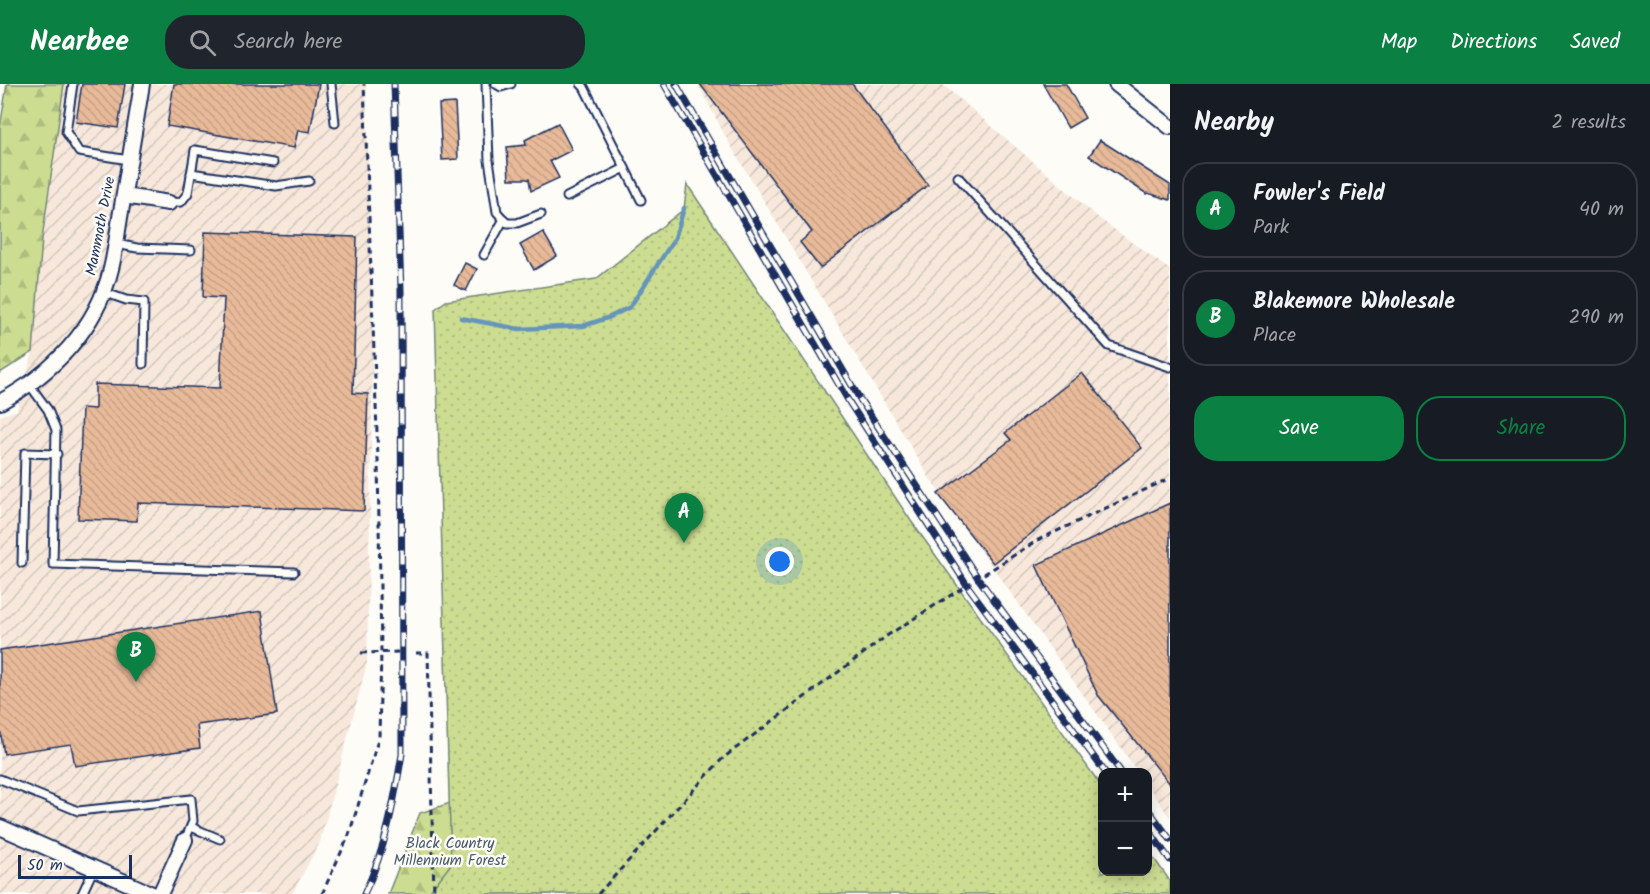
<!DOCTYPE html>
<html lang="en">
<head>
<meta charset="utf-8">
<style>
  :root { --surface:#171b24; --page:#20242c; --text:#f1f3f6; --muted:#9ea1a6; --line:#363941; --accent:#0b8043 }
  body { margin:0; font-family:Kalam,sans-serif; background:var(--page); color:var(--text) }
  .controls { position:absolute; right:18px; bottom:18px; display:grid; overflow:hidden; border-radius:12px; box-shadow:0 3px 15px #0003 }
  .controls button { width:54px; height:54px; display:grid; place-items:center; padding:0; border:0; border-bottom:2px solid var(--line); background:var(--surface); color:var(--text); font:30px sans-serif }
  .scale { position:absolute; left:18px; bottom:15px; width:114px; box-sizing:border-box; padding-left:6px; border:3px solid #1b2f5e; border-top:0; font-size:16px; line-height:21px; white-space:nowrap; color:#1b2f5e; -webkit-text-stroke:4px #fdfcf7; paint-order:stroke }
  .you { position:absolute; left:780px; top:478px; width:21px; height:21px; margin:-15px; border:4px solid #fff; border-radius:50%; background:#1a73e8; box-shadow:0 0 0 9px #1a73e833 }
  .badge { display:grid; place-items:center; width:39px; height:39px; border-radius:50%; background:var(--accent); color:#fff; font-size:20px; font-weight:700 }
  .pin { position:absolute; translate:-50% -50px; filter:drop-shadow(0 2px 3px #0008) }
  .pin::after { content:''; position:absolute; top:32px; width:21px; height:18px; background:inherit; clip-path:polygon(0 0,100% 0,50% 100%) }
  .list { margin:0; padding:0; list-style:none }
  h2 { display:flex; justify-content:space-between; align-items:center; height:78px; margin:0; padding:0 24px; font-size:26px }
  h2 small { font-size:20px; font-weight:400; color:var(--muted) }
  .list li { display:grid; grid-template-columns:39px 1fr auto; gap:18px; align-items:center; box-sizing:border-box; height:96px; margin:0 12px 12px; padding:0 12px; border:2px solid var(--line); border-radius:24px }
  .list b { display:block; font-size:22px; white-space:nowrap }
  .list p { margin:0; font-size:20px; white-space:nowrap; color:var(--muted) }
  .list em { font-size:20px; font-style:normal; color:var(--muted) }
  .actions { display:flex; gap:12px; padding:18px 24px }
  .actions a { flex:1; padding:14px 0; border:2px solid var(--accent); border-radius:24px; text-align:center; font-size:21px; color:var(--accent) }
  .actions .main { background:var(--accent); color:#fff }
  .icon { flex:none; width:33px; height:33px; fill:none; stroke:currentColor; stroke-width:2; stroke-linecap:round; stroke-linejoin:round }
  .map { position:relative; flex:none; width:1170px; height:810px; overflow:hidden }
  header { display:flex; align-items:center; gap:36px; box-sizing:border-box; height:84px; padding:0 30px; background:var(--accent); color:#fff }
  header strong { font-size:28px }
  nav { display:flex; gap:33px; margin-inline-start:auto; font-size:21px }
  .search { width:420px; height:54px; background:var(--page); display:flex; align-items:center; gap:15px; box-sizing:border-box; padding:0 21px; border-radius:24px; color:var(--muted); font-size:22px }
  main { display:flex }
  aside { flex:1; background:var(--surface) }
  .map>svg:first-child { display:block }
  .industrial { fill:url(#industrial-furrows) }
  .forest { fill:url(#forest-firs); stroke:#748678; stroke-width:1.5 }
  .park { fill:url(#park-dots); stroke:#748678; stroke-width:1.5 }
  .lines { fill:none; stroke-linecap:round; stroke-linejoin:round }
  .stream { stroke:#6595ba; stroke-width:4.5 }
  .building { fill:url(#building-back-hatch); stroke:#1b2f5e; stroke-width:1.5 }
  .lane-casing { stroke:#1b2f5e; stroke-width:11 }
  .street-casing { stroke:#1b2f5e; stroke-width:18 }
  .path { stroke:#1b2f5e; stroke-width:3; stroke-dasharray:6 4.5; stroke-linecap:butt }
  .lane { stroke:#fdfcf7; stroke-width:7 }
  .street { stroke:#fdfcf7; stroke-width:14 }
  .rail-casing { stroke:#1b2f5e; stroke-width:7 }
  .rail { stroke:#fdfcf7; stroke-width:4.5; stroke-dasharray:14; stroke-linecap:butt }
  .labels { text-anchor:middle; stroke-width:5; stroke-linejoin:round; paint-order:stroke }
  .street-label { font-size:15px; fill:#1b2f5e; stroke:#fdfcf7 }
  .park-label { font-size:15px; fill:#475a6b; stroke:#fdfcf7 }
</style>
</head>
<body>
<header>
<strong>Nearbee</strong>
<div class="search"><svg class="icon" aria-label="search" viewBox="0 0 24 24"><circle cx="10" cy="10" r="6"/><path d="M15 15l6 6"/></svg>Search here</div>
<nav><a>Map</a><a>Directions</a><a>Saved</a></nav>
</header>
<main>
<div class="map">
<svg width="1170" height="810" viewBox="0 0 1170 810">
  <defs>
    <pattern id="industrial-furrows" width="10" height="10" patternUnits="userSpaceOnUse" patternTransform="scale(1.5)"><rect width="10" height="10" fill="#f7e8db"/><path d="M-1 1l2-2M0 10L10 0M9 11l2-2" fill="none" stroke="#d3c7be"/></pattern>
    <pattern id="forest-firs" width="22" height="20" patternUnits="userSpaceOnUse" patternTransform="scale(1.5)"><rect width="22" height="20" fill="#ccdd91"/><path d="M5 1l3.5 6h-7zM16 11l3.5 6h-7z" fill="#afbe7f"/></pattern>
    <pattern id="park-dots" width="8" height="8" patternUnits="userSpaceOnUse" patternTransform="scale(1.5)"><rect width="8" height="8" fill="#ccdd91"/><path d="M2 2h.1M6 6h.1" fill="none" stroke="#afbe7f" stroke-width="1.8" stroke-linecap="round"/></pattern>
    <pattern id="building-back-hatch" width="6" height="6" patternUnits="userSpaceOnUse" patternTransform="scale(1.5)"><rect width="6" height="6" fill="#e8ba99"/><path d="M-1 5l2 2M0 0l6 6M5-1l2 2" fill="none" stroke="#c6a086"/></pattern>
  </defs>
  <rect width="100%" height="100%" fill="#fdfcf7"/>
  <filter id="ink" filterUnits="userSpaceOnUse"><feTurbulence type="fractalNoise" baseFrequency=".0167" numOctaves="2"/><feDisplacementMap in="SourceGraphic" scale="12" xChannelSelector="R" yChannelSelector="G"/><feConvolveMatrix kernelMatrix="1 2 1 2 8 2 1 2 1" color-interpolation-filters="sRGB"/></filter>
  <g filter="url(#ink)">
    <g class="industrial">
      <polygon points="64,0 366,0 373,257 367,579 320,758 292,810 0,810 0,332 17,326 33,268 42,155"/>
      <polygon points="698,0 942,0 1100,135 1170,186 1170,734 1148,702 1148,688 1138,688 929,393 728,57"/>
    </g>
    <g class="forest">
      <polygon points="7,0 64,0 42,155 33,268 0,289 0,44"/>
      <polygon points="450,719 511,758 573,810 388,810 420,729"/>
    </g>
    <polygon class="park" points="687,100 911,437 1102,703 1102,788 1148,788 1148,766 1170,797 1170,810 428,810 451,780 435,225 446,217 596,195 684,125"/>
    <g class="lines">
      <polyline class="stream" points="461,234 519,245 583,242 610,233 630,223 675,154 684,124"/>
    </g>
    <g class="building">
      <polygon points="82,0 125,0 118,44 76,38"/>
      <polygon points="174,0 319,0 310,48 298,46 294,64 167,42"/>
      <polygon points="700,0 852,0 928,101 820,184 800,158 812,148"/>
      <polygon points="1043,0 1066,0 1085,34 1068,44"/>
      <polygon points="455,19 458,75 442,76 439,20"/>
      <polygon points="558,39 572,66 550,77 559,94 531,107 529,95 509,95 507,63 526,61 525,56"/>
      <polygon points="1100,56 1170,101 1170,116 1148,109 1147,110 1089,72"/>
      <polygon points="205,148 357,153 353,309 368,310 364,427 138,419 137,437 78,435 82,324 95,325 95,300 220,304 224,214 203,213"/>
      <polygon points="543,148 557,172 534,186 520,161"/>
      <polygon points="465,179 477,185 466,207 454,201"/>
      <polygon points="1082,289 1142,364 993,479 938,410 1011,356 1005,349"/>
      <polygon points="1170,419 1170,700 1098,611 1036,481"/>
      <polygon points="262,527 277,630 197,641 200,664 75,682 71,660 4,670 0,645 0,566"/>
    </g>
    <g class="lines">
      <defs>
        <g id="lane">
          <polyline points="73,0 66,48 79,68 129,76"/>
          <polyline points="331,0 335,39"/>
          <polyline points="486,0 489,76 497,128 507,139 517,139 541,130"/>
          <polyline points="496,0 501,3 511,0"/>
          <polyline points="581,0 584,3 641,116"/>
          <polyline points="191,89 276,102 309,97"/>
          <polyline points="958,93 1109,262 1170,283"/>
          <polyline points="567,113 625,84"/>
          <polyline points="169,119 181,118 188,109 195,66 273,79"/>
          <polyline points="116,160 137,164 191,166"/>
          <polyline points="484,171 504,135"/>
          <polyline points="103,208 126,216 144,218 143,280"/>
          <polyline points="29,300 48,326 56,346 53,480 294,488"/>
          <polyline points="22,479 25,369 57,370"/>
          <polyline points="0,695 78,727 191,715 193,737 185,756"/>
          <polyline points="191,743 220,755"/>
          <polyline points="82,810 94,784"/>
        </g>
        <g id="street">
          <polyline points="1116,0 1170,43"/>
          <polyline points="124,112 169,119"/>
          <path d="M 0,318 C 52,290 97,244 111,185 C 116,165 118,143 122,122 C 129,81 135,41 142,0"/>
          <polyline points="0,743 152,810"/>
          <polyline points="160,810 185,756"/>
        </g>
      </defs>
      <use href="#lane" class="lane-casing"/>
      <use href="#street" class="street-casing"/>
      <g class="path">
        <polyline points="361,569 398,568"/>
        <polyline points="416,569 428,569 434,810"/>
        <polyline points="322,810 349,751 379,653 381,568 378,375 364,0"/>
        <polyline points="598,810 723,674 888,551 1038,456 1170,394"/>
      </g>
      <use href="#lane" class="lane"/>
      <use href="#street" class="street"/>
      <defs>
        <g id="rail">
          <polyline points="664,0 849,318 967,501 1105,688"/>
          <polyline points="676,0 861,317 978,494 1121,688"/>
          <polyline points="1148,725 1170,755"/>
          <polyline points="1148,745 1170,776"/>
          <path d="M 364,810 C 386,765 394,718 402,670 L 401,206 L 394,0"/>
        </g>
      </defs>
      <use href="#rail" class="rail-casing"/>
      <use href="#rail" class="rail"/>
    </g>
  </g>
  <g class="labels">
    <g class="street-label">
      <text transform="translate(100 142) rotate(-79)" y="5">Mammoth Drive</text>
    </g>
    <g class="park-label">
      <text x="450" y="764">Black Country<tspan x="450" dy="17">Millennium Forest</tspan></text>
    </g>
  </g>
</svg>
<div class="controls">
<button>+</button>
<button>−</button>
</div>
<div class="scale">50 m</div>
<div class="you"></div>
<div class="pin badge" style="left:684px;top:459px">A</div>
<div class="pin badge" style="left:136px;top:598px">B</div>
</div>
<aside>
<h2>Nearby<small>2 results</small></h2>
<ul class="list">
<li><span class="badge">A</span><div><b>Fowler's Field</b><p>Park</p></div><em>40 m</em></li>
<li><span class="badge">B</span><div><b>Blakemore Wholesale</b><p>Place</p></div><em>290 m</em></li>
</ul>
<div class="actions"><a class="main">Save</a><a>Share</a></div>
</aside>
</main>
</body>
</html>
